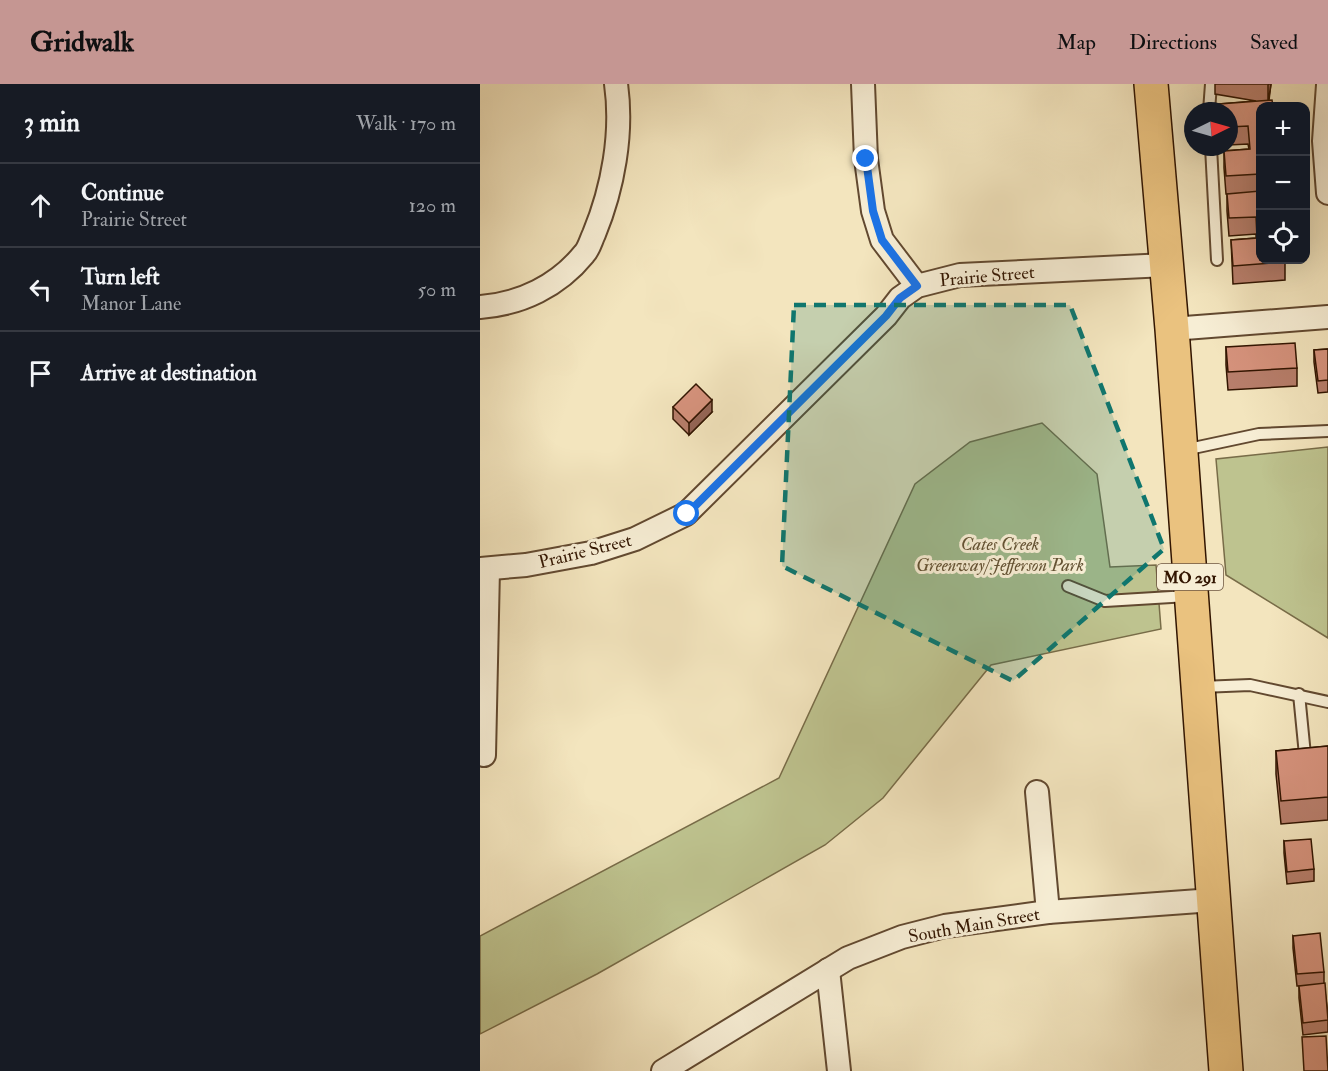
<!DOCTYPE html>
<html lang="en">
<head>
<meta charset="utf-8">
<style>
  :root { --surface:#171b24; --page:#20242c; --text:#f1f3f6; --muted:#9ea1a6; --line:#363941; --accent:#c59692 }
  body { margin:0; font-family:"IM FELL Double Pica",serif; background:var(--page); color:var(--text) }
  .controls { position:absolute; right:18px; top:18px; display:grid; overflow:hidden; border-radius:12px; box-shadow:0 6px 24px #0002 }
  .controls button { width:54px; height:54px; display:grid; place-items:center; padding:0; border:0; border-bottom:2px solid var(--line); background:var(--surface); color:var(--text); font:30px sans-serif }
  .compass { position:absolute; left:704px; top:18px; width:54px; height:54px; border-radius:50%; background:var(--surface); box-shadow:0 6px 24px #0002; rotate:85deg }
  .stop { position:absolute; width:18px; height:18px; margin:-14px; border:4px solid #1a73e8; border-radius:50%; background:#fff }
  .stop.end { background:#1a73e8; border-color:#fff; box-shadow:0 2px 6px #0008 }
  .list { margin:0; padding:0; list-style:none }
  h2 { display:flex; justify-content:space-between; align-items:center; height:78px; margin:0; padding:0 24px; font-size:26px }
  h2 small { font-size:20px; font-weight:400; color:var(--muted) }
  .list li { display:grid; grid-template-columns:39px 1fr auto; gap:18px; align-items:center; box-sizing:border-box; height:84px; padding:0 24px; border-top:2px solid var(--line) }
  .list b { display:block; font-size:22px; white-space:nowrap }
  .list p { margin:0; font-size:20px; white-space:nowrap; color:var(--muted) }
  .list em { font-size:20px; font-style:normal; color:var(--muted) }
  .icon { flex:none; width:33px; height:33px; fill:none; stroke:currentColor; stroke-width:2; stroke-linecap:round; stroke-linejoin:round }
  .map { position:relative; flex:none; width:848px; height:987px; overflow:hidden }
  header { display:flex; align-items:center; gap:36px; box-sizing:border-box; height:84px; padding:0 30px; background:var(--accent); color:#111 }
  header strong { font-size:28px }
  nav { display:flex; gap:33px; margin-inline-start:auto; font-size:21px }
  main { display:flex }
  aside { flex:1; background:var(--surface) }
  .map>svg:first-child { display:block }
  .green { fill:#bec38f; stroke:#786c48; stroke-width:1.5 }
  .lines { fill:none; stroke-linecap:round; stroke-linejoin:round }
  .service-casing { stroke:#624930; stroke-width:14 }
  .minor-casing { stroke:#624930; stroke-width:26 }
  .trunk-casing { stroke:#321501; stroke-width:36 }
  .service { stroke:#f7eed5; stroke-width:10 }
  .minor { stroke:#f7eed5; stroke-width:22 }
  .trunk { stroke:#eac27f; stroke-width:33 }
  .wall { fill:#b77e6b; stroke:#321501; stroke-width:1.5 }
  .shaded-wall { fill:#956657; stroke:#321501; stroke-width:1.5 }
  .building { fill:#d5927c; stroke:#321501; stroke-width:1.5 }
  .route { stroke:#1a73e8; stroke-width:8 }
  .marked { fill:#0f766e; fill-opacity:0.2; stroke:#0f766e; stroke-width:4.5; stroke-dasharray:12 8; stroke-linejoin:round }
  .labels { text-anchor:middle; stroke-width:6; stroke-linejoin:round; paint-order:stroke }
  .shield { fill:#f7eed5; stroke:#6d5641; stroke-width:1.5 }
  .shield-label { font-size:16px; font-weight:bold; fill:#321501 }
  .street-label { font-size:18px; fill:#321501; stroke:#f7eed5 }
  .park-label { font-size:18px; font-style:italic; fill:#635233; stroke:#f7eed5 }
</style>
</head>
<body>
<header>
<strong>Gridwalk</strong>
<nav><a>Map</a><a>Directions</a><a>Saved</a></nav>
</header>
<main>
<aside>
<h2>3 min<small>Walk · 170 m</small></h2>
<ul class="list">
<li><svg class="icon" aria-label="ahead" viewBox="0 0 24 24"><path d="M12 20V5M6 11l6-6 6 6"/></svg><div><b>Continue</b><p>Prairie Street</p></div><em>120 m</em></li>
<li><svg class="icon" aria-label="left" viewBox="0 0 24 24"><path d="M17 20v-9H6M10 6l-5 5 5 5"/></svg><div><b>Turn left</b><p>Manor Lane</p></div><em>50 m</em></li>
<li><svg class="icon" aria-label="arrive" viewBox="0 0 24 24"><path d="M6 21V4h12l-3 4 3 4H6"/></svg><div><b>Arrive at destination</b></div></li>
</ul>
</aside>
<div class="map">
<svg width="848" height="987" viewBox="0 0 848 987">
  <rect width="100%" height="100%" fill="#f3e5be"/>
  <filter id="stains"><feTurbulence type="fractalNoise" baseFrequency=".00333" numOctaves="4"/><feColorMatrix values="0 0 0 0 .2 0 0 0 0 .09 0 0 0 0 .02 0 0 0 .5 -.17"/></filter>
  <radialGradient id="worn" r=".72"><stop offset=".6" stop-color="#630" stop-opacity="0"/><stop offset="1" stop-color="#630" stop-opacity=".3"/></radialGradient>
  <g class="green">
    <polygon points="562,339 617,390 630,483 676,481 681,545 511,581 403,714 345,761 117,890 0,950 0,852 299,694 435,400 490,358"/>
    <polygon points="848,363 848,554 746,491 736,375"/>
  </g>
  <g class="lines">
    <defs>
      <g id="service">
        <polyline points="729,27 731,0"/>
        <polyline points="731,63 737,176"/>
        <polyline points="704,366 779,350 848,347"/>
        <polyline points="588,502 625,517 708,512"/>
        <polyline points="721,603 770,601 848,618"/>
        <polyline points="819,610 825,671 848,670"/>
      </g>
      <g id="minor">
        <polyline points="383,0 386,75 393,127 402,156 437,202"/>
        <polyline points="848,1 844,57 848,109"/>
        <path d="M 0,223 C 41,220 78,202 104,170 C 109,165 111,156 114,150 C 133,104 143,49 136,0"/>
        <polyline points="692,245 848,233"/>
        <polyline points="0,485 46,481 111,469 155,455 206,430 406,232 420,214 437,202 480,191 686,181"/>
        <polyline points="4,671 8,485"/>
        <polyline points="557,708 568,828"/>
        <polyline points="348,886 359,987"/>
        <polyline points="183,987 368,874 422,853 465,842 568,828 733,816"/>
      </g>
      <polyline id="trunk" points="671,0 692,245 746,987"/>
    </defs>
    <use href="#service" class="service-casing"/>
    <use href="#minor" class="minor-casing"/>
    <use href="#trunk" class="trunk-casing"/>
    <use href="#service" class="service"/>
    <use href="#minor" class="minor"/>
    <use href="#trunk" class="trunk"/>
  </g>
  <g class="wall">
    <polygon points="735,0 791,0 789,16 780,22 780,176 805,176 805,196 753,200 751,156 776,154 776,150 749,152 747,127 747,110 746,110 744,84 744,67 769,65 768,60 749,61 749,27 739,27 739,20 776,17 735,10"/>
    <polygon points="746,263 817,284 817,302 748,306 746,281"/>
    <polygon points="848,265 848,308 838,309 834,278 834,266"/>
    <polygon points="193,323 232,328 209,351 193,335"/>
    <polygon points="848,662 848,736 801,740 796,690 796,667"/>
    <polygon points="804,757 834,785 834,797 807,800 804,769"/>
    <polygon points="813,852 844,888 844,899 848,931 848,948 823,951 819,914 819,902 817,902 813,864"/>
  </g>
  <g class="shaded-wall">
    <polygon points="789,0 791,0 788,19 788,1"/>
    <polygon points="232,316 232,328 209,351 209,339"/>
  </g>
  <g class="building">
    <polygon points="792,16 793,22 780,22 780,90 746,92 744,67 770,65 768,42 749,43 749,27 740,27 739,20"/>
    <polygon points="780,107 780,176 805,176 805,178 753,182 751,156 777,154 776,133 749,134 747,110"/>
    <polygon points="815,259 817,284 748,288 746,263"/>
    <polygon points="848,265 848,296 838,297 834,266"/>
    <polygon points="216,300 232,316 209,339 193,323"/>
    <polygon points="848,662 848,713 801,717 796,667"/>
    <polygon points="831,755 834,785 807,788 804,757"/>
    <polygon points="840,849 844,888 817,890 813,852"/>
    <polygon points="845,899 848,936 823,939 819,902"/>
    <polygon points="846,952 848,987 824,987 822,953"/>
  </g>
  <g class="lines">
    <polyline class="route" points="207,430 406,232 420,214 437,202 402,156 393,127 386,75"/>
  </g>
  <path class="marked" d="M 314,221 L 590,221 L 684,465 L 533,597 L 302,482 Z"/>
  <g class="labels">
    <rect class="shield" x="677" y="480" width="66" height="26" rx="4.5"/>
    <g class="shield-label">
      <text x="710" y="499">MO 291</text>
    </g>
    <g class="street-label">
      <text transform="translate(507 192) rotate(-5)" y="6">Prairie Street</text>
      <text transform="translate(105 467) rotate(-14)" y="6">Prairie Street</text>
      <text transform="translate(494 841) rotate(-10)" y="6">South Main Street</text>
    </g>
    <g class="park-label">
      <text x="520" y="466">Cates Creek<tspan x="520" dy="21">Greenway/Jefferson Park</tspan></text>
    </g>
  </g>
  <rect width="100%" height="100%" filter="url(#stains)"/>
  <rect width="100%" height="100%" fill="url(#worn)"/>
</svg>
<div class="controls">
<button>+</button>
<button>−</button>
<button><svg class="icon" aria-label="locate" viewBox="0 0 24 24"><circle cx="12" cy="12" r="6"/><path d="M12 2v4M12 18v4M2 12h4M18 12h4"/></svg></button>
</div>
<svg class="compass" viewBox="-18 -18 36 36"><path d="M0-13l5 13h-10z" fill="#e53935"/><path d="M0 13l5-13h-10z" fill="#9ea1a6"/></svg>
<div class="stop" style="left:207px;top:430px"></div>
<div class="stop end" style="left:386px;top:75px"></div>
</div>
</main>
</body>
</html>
